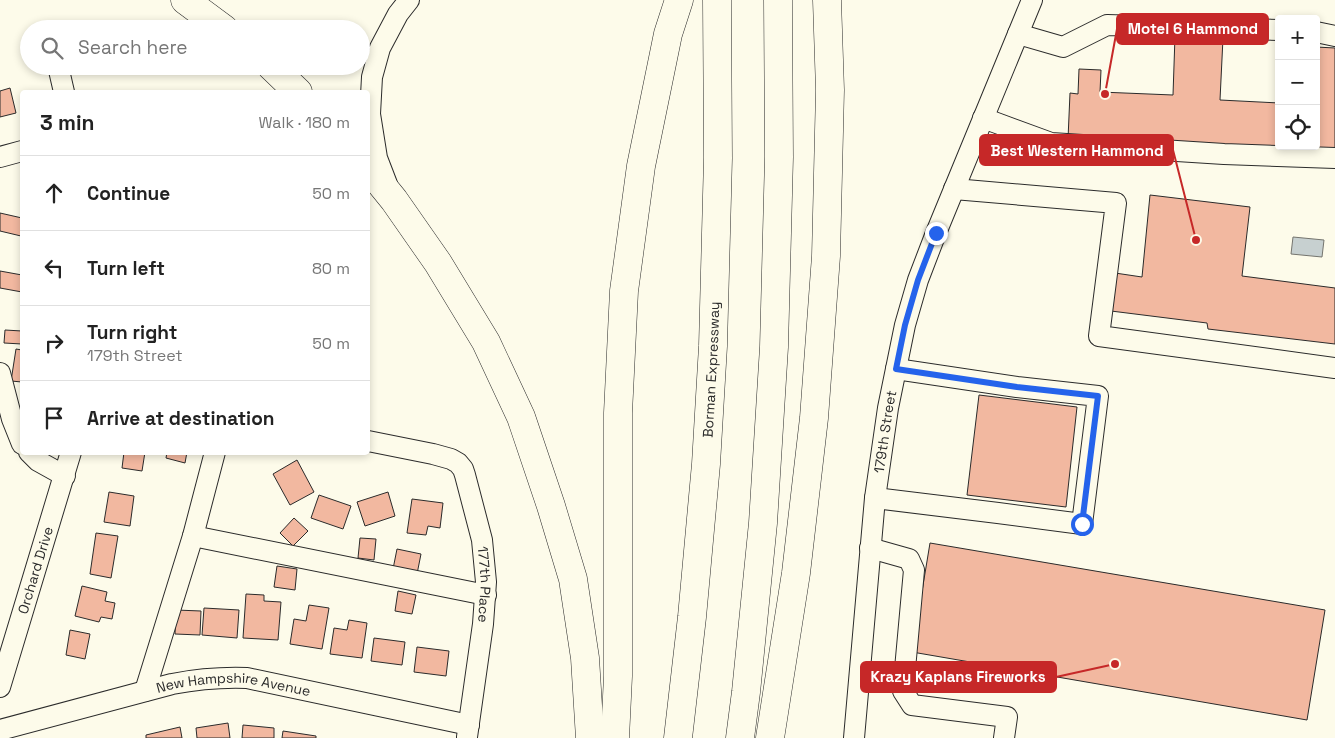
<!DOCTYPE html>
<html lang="en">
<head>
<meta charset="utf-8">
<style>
  :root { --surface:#fff; --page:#f2f2f2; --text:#222; --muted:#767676; --line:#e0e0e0 }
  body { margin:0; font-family:"Space Grotesk",sans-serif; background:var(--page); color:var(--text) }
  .controls { position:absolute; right:15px; top:15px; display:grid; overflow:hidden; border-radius:5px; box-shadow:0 2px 8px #0003 }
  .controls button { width:45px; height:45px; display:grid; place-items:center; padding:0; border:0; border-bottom:1px solid var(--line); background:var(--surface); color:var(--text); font:25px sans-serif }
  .stop { position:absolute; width:15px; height:15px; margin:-11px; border:4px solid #2563eb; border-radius:50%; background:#fff }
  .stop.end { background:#2563eb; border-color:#fff; box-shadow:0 1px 5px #0008 }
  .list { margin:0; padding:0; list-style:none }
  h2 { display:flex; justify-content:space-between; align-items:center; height:65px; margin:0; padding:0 20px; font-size:21px }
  h2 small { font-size:16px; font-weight:400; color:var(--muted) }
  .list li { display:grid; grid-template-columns:32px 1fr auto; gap:15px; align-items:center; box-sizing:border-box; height:75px; padding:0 20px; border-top:1px solid var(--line) }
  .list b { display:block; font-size:19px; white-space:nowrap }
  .list p { margin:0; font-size:16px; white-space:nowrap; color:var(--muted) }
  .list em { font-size:16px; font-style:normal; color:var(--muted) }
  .icon { flex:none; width:28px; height:28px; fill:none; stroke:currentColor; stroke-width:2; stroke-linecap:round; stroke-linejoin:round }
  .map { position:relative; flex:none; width:1335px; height:738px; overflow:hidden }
  .search { position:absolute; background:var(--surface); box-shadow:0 2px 8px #0003; left:20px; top:20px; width:350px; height:55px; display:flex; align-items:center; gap:12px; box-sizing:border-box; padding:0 18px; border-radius:28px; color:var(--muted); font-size:19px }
  .panel { position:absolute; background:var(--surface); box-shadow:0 2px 8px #0003; left:20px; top:90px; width:350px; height:365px; border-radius:5px }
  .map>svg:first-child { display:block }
  .water { fill:#c7d0d0; stroke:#74746e }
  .building { fill:#f2b8a0; stroke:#2b2b2b }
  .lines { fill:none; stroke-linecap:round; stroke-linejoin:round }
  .minor-casing { stroke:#2b2b2b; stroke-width:22 }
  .highway-casing { stroke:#2b2b2b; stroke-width:29 }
  .minor { stroke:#fdfbea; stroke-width:20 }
  .highway { stroke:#fdfbea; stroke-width:28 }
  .route { stroke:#2563eb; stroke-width:6 }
  .labels { text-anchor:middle; stroke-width:4; stroke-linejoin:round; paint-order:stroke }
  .street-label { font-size:14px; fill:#2b2b2b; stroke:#fdfbea }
  .leader { fill:none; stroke:#c62828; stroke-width:2 }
  .callout-dot { fill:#c62828; stroke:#fdfbea; stroke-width:2 }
  .callout { fill:#c62828; stroke:#c62828; stroke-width:2 }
  .callout-label { font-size:15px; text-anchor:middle; font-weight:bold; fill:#fff }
</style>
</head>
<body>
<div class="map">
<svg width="1335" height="738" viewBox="0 0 1335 738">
  <rect width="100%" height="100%" fill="#fdfbea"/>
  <polygon class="water" points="1293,237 1324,240 1322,257 1291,254"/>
  <g class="building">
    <polygon points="1175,36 1223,38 1220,100 1279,103 1279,146 1316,146 1316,47 1335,48 1335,151 1068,139 1070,93 1078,94 1079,69 1101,70 1100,92 1173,95"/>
    <polygon points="10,88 16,113 0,117 0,91"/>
    <polygon points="1150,195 1250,207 1242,276 1335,288 1335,344 1208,329 1207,323 1111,311 1115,273 1142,277"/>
    <polygon points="0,213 22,218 22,227 21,236 0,231"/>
    <polygon points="0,271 22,275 22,292 0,288"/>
    <polygon points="5,330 22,331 22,344 4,343"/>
    <polygon points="16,349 22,350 22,382 11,381"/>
    <polygon points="979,395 1077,407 1066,507 967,495"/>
    <polygon points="124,452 145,452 142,471 122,468"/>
    <polygon points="167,452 187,452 185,463 166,458"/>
    <polygon points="297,460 314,492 290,505 273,474"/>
    <polygon points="109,492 134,496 130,526 104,522"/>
    <polygon points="388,492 395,516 365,526 357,502"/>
    <polygon points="319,495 351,506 343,529 311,518"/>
    <polygon points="412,499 443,503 440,528 428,526 426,535 407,533"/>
    <polygon points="294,518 308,531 293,546 280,533"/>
    <polygon points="96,533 118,536 111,578 90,574"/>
    <polygon points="360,538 376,539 374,560 358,558"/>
    <polygon points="930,543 1325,610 1307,720 912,652"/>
    <polygon points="397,549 421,554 417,574 393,569"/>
    <polygon points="277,566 297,569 295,590 274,587"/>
    <polygon points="82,586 107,592 105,601 115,603 112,619 101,617 99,622 75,616"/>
    <polygon points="398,591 416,595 412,614 395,611"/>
    <polygon points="246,594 264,595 264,601 281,602 278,640 243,638"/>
    <polygon points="309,605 329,608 322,649 290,644 294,619 306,621"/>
    <polygon points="204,608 239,610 237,638 202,635"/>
    <polygon points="176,610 201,611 200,635 175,634"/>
    <polygon points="349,620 367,623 362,658 330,654 334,628 347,630"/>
    <polygon points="70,630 90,634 85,659 66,655"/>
    <polygon points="374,638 405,642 402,665 371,661"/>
    <polygon points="417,647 449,651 446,676 414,672"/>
    <polygon points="228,723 230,738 197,738 196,728"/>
    <polygon points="243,725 274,728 274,738 242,738"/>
    <polygon points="180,727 182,738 146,738 146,735"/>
    <polygon points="283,731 316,736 316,738 282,738"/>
  </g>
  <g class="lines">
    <defs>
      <g id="minor">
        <polyline points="1316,32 1335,36"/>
        <polyline points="1018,34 1063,47 1107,25 1279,30"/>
        <polyline points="58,66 64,92"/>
        <polyline points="983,118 1051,143 1224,154 1335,158"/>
        <polyline points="0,157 22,151"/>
        <polyline points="387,184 377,158 370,114 372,77 380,48 398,14 409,0"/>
        <polyline points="954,189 1116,203 1099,336 1335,368"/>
        <polyline points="0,373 12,419 22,444"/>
        <path id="s1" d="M 368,441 L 433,454 L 451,459 L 458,463 L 463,469 L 465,475 L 482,540 L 486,582 L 483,624 L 467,737"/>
        <polyline points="29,452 38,461 65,476"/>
        <polyline points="875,498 998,513 1082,524 1098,396 1017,387 896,369"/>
        <polyline points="193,536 486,595"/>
        <polyline points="870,548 909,559 914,570 903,691 912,705 1007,717 1004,738"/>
        <path id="s2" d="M 0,687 L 71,452"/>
        <polyline points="145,691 193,536 215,452"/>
        <path id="s3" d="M 0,730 L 172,684 C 198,679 220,677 247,678 L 469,725"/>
        <path id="s4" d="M 854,738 L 875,498 L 888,408 L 905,325 L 918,280 L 936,233 L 1032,0"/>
      </g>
      <g id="highway">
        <polyline points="185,0 224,29"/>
        <polyline points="271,66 298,92"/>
        <polyline points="368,168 394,200 438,263 486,342 521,417 551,506 573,579 585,658 590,738"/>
        <polyline points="615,738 618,676 618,413 624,291 641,166 668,34 679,0"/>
        <path id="s5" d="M 678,738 L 692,617 L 706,464 L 713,346 L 718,158 L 717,0"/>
        <polyline points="740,738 746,692 763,523 774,347 779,157 778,0"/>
        <polyline points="770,738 796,573 814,418 826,256 830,90 827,0"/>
      </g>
    </defs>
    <use href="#minor" class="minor-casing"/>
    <use href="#highway" class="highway-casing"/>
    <use href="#minor" class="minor"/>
    <use href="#highway" class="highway"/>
  </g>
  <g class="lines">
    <polyline class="route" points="936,233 918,280 905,325 896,369 1017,387 1098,396 1082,524"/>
  </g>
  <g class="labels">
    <g class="street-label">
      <text dy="5" stroke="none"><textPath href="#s5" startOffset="370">Borman Expressway</textPath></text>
      <text dy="5" stroke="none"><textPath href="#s4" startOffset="308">179th Street</textPath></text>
      <text dy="5" stroke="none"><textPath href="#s2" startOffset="122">Orchard Drive</textPath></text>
      <text dy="5" stroke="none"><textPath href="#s1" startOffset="219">177th Place</textPath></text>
      <text dy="5" stroke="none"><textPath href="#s3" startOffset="240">New Hampshire Avenue</textPath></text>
    </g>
  </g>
  <path class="leader" d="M1105 94L1117 29M1196 240L1173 150M1115 664L1056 677"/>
  <g class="callout-dot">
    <circle cx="1105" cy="94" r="5"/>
    <circle cx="1196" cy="240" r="5"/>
    <circle cx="1115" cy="664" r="5"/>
  </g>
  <g class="callout">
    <rect x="1117" y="14" width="151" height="30" rx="5"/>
    <rect x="980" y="135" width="193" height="30" rx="5"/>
    <rect x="861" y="662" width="195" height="30" rx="5"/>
  </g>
  <g class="callout-label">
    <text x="1193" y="34">Motel 6 Hammond</text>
    <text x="1077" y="156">Best Western Hammond</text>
    <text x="958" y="682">Krazy Kaplans Fireworks</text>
  </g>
</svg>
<div class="controls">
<button>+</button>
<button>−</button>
<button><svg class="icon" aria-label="locate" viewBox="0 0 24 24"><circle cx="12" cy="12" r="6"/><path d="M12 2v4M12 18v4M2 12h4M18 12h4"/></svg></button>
</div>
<div class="stop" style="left:1082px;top:524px"></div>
<div class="stop end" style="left:936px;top:233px"></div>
<div class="search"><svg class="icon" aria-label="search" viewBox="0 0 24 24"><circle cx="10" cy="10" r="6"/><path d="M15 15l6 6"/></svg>Search here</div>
<section class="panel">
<h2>3 min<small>Walk · 180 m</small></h2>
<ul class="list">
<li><svg class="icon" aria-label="ahead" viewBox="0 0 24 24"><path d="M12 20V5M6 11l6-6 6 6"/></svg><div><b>Continue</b></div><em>50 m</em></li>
<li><svg class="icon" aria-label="left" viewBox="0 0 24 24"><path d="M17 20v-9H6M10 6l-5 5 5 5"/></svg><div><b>Turn left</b></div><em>80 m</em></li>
<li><svg class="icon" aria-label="right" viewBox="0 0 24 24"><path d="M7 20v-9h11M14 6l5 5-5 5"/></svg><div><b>Turn right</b><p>179th Street</p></div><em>50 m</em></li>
<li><svg class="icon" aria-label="arrive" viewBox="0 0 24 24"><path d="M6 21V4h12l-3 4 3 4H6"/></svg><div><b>Arrive at destination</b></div></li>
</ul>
</section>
</div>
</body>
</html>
